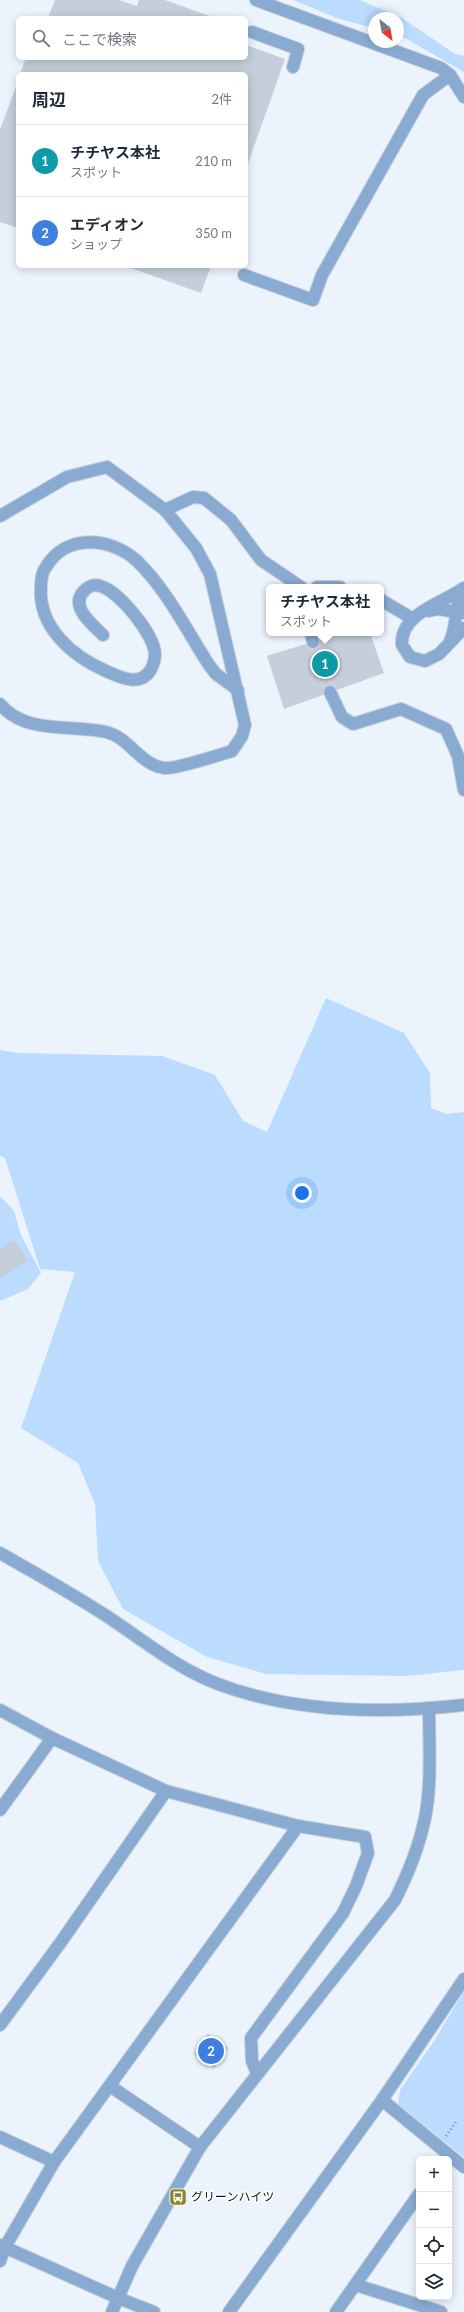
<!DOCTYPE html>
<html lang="ja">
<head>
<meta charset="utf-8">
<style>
  :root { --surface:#fff; --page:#f2f2f3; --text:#1f2937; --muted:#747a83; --line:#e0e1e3; --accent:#b45309 }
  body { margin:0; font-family:Lato,"Noto Sans JP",sans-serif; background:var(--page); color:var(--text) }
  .controls { position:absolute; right:12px; bottom:12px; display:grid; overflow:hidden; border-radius:6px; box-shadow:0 2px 10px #0003 }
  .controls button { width:36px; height:36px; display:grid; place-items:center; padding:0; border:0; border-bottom:1px solid var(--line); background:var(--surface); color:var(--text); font:20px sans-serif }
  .compass { position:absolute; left:368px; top:12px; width:36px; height:36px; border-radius:50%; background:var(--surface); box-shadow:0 2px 10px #0003; rotate:149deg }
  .you { position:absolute; left:302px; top:1193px; width:14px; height:14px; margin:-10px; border:3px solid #fff; border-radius:50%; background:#1a73e8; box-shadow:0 0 0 6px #1a73e833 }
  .badge { display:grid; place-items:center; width:26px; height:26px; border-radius:50%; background:var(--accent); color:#fff; font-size:13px; font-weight:700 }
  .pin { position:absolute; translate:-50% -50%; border:2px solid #fff; box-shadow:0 1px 4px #0006 }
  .popup { position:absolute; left:266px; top:584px; width:118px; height:52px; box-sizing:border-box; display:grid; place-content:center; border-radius:6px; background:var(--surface); filter:drop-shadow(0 1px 3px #0005); font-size:13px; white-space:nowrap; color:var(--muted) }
  .popup b { font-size:15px; color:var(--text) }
  .popup::after { content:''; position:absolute; left:50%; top:100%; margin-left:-8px; border:8px solid transparent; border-top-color:var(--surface) }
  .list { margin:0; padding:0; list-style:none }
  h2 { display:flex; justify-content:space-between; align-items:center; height:52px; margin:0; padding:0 16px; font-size:17px }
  h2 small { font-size:13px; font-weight:400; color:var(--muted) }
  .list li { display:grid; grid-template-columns:26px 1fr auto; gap:12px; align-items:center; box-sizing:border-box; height:72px; padding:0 16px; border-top:1px solid var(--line) }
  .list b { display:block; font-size:15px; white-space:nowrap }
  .list p { margin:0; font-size:13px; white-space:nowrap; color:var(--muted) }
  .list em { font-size:13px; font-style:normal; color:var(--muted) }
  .icon { flex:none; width:22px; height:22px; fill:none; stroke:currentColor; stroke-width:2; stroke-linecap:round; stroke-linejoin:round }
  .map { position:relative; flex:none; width:464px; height:2312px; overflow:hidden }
  .search { position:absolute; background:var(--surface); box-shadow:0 2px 10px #0003; left:16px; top:16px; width:232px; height:44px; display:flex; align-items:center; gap:10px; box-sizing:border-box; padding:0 14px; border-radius:6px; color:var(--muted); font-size:15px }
  .panel { position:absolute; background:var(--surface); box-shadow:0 2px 10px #0003; left:16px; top:72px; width:232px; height:196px; border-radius:6px }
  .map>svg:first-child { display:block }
  .green { fill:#bcdcff }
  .building { fill:#c4cfdb }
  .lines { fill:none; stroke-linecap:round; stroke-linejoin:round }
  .minor-tunnel { stroke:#cad2db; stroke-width:12; stroke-dasharray:12 6; stroke-linecap:butt }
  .minor-casing { stroke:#c8cfd8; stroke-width:14 }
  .path { stroke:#7a8087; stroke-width:2.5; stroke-dasharray:1 3; stroke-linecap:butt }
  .minor { stroke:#8aabd1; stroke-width:12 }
  .labels { text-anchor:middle; stroke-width:3; stroke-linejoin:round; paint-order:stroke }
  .poi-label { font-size:12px; fill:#101418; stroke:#fff; text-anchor:start }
</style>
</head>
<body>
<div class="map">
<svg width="464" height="2312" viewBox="0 0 464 2312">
  <rect width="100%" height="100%" fill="#ebf3fd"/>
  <g class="green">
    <polygon points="293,0 360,0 402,18 455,54 464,56 464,72 398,34 398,18 374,18 374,28 339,19"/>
    <polygon points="326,998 404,1033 430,1073 431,1108 447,1114 464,1112 464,1670 406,1676 266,1674 207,1657 123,1609 98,1561 95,1504 78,1463 21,1428 75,1272 40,1269 5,1158 0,1156 0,1050 17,1053 162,1056 215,1075 243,1121 267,1132"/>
    <polygon points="0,1196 14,1211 21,1235 41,1273 28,1289 0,1301"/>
    <polygon points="464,1991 464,2157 398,2104 400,2090 434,2041"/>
  </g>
  <g class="building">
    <polygon points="55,0 119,0 137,6 139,0 165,0 215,18 48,18"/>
    <polygon points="246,45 285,59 246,169 246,74 20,74 26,58 246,58"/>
    <polygon points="18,81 18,228 0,222 0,130"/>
    <polygon points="125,266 211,266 201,293"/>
    <polygon points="341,633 370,633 384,673 284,709 267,656"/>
    <polygon points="14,1240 28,1260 0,1279 0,1249"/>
    <polygon points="208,2034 228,2048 214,2068 194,2054"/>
  </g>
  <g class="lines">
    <polyline class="minor-tunnel" points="313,642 330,692"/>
    <defs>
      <g id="minor">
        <polyline points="256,0 441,68 450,75 464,97"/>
        <polyline points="252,32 298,49 293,67"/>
        <polyline points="244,275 313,300 322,275 423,95 450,75"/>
        <polyline points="165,510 193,497 204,498 231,520 261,560 301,587"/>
        <path d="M 0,516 L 67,477 L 107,467 L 165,510 L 196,548 L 210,574 L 245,725 L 242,736 L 232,751 C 219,755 176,769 165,768 C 141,766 129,737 106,732 C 72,724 25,735 0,704"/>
        <polyline points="317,587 340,587"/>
        <path d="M 464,588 C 443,603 400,613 402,645 L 410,657 L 425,661 L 439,654 L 464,628"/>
        <polyline points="381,600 413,619"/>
        <polyline points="428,611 438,609 464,613"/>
        <polyline points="311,633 313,642"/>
        <path d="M 103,635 C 92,624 67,605 86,589 C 90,586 94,584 100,586 C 119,591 154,634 155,654 C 155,660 153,666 150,671 C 139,687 120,677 106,671 C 72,656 38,627 41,587 C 41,581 42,572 46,567 C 66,533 111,537 137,561 C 167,590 187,631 209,665 L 216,674 L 238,690"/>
        <path d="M 450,641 C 458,625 453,606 464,591"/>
        <polyline points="330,692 342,717 353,724 401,709 446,729 458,756 464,790"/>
        <path d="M 0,1553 C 35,1573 71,1593 105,1615 C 142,1639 176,1668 218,1684 C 295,1713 384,1714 464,1705"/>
        <polyline points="0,1710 52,1738 166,1791 298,1826 365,1837 368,1853 356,1886 343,1913 251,2038 252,2061 257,2073"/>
        <polyline points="0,1810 52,1738"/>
        <polyline points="0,2025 61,1942 166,1791"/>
        <polyline points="110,2086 200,2147"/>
        <polyline points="382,2100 464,2167"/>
        <polyline points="0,2137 54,2162"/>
        <polyline points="0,2245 118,2298 154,2312"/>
        <polyline points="0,2261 5,2247 54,2162 298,1826"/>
        <polyline points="356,2285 441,2312"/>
        <path d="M 112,2312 L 132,2266 L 200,2147 L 395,1900 C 408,1874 419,1847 425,1818 C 432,1783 429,1743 429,1708"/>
        <polyline points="229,2312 382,2100 464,1979"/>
        <polyline points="336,2312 419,2194"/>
      </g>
    </defs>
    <use href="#minor" class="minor-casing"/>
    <polyline class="path" points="446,2136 456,2122"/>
    <use href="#minor" class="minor"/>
  </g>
  <defs>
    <symbol id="bus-square" viewBox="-11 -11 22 22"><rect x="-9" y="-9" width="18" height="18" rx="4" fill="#8c8128" stroke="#fff"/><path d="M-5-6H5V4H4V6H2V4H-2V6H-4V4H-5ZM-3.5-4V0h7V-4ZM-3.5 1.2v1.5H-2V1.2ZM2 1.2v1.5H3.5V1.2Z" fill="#fff"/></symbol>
  </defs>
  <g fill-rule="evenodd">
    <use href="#bus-square" x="168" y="2187" width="20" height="20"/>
  </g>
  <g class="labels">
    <g class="poi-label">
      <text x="191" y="2201">グリーンハイツ</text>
    </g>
  </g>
</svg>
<div class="controls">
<button>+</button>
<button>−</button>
<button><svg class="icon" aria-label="locate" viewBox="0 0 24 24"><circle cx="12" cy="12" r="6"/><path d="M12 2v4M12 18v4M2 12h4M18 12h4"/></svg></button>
<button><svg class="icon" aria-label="layers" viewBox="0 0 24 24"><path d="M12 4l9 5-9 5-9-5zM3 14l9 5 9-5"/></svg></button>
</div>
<svg class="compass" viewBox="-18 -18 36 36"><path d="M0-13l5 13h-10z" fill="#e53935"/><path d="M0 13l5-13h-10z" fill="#747a83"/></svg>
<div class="you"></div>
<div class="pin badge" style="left:325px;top:664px;background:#0f9aa8">1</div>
<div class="popup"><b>チチヤス本社</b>スポット</div>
<div class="pin badge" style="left:211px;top:2051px;background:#3f7fe0">2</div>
<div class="search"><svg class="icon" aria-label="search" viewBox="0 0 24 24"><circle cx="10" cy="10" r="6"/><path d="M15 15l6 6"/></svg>ここで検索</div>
<section class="panel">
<h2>周辺<small>2件</small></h2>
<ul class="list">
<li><span class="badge" style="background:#0f9aa8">1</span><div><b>チチヤス本社</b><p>スポット</p></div><em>210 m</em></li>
<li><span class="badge" style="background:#3f7fe0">2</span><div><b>エディオン</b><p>ショップ</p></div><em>350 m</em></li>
</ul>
</section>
</div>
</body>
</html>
